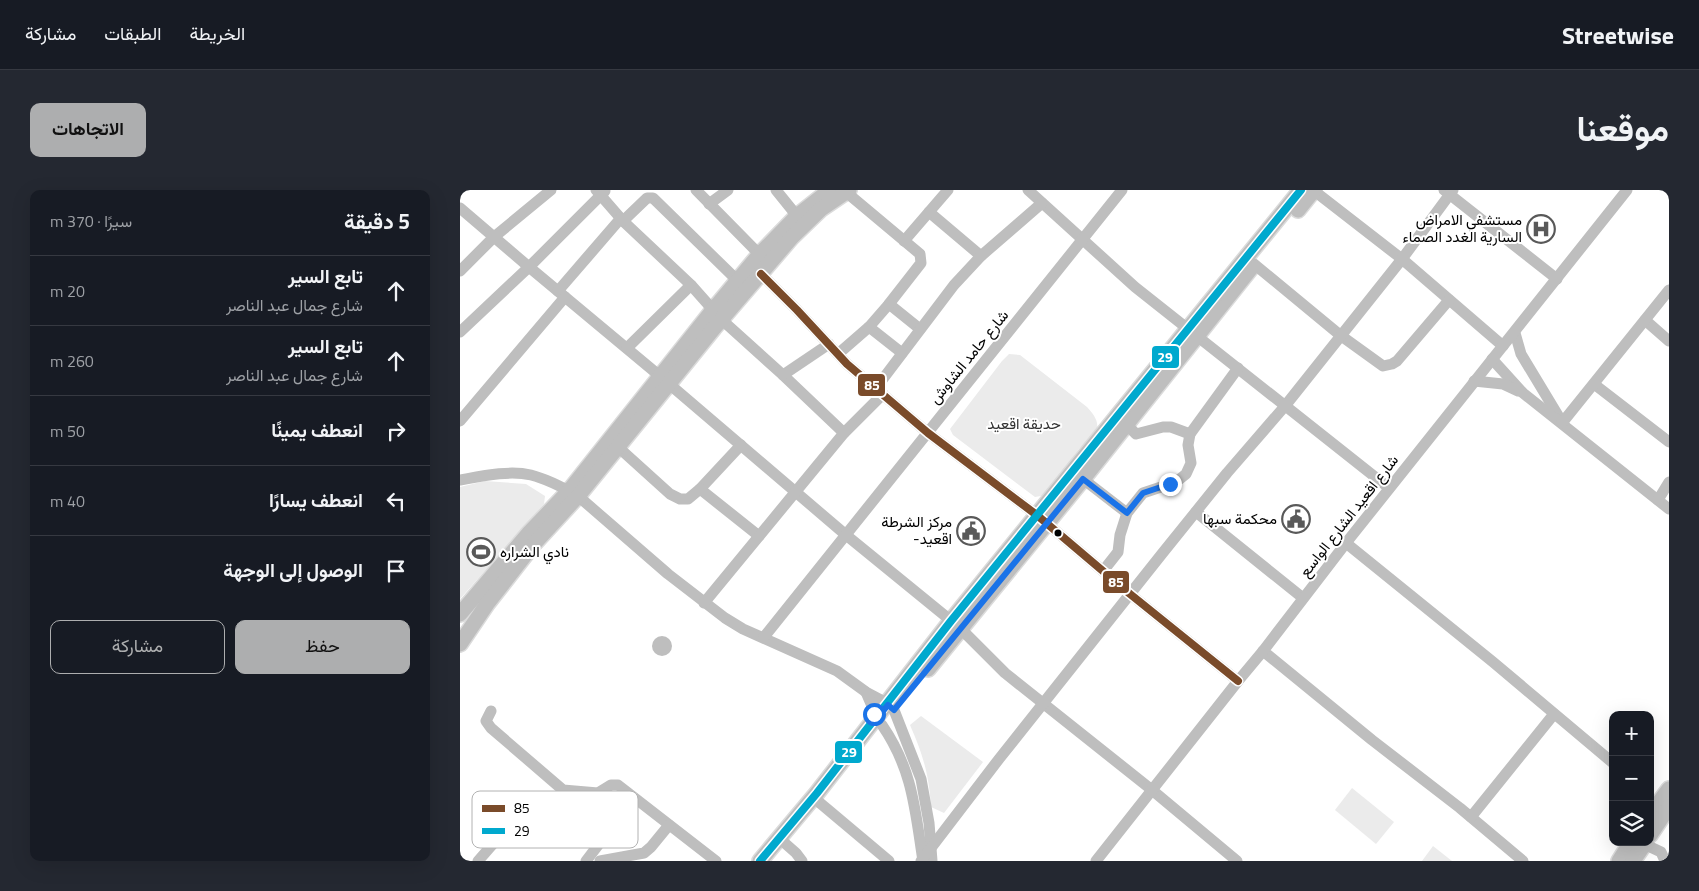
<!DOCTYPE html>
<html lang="ar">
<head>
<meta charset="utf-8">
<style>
  :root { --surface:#171b24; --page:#242831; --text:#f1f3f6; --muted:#9ea1a6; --line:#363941; --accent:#adaeaf }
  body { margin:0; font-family:"Titillium Web",Vazirmatn,sans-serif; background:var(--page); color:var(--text); direction:rtl }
  .controls { position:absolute; right:15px; bottom:15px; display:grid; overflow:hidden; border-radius:10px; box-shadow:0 5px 20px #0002 }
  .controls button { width:45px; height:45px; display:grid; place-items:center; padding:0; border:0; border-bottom:1px solid var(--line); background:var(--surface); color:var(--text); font:25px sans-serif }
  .stop { position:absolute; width:15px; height:15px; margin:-11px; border:4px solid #1a73e8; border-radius:50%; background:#fff }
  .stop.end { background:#1a73e8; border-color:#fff; box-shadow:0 1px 5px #0008 }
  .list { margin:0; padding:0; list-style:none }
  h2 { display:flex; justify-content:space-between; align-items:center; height:65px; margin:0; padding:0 20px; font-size:21px }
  h2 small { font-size:16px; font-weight:400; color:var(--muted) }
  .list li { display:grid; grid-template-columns:32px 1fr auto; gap:15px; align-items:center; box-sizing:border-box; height:70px; padding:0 20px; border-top:1px solid var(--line) }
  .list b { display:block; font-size:19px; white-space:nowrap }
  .list p { margin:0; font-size:16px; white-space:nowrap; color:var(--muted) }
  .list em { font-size:16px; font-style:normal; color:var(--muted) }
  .actions { display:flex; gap:10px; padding:15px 20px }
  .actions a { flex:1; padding:11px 0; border:1px solid var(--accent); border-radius:10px; text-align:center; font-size:18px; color:var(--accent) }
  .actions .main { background:var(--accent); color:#111 }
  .icon { flex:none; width:28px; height:28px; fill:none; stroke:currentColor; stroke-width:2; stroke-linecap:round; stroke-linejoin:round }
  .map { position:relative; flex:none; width:1209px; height:671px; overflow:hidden; direction:ltr; border-radius:10px }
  header { display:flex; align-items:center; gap:30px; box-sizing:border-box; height:70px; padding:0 25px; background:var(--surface); border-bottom:1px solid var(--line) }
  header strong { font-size:24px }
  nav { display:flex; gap:28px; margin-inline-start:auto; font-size:18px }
  .intro { display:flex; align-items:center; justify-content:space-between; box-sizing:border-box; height:120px; padding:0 30px }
  h1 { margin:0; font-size:35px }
  .button { padding:12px 22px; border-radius:10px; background:var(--accent); color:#111; font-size:18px; font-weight:700 }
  main { display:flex; gap:30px; padding:0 30px }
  aside { flex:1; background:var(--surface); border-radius:10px; box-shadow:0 5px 20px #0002 }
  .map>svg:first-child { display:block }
  .green { fill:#ebebeb }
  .water { fill:#bebebe }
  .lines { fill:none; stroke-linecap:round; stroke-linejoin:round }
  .major-casing { stroke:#dbdbdb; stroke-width:18 }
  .minor { stroke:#bebebe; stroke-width:11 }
  .major { stroke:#bebebe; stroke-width:15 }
  .bus-1-casing { stroke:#fff; stroke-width:11 }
  .bus-2-casing { stroke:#fff; stroke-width:11 }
  .bus-1 { stroke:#7a4b2a; stroke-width:8 }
  .bus-2 { stroke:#00a9ce; stroke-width:8 }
  .route { stroke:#1a73e8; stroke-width:6 }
  .bus-dot { fill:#000; stroke:#fff; stroke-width:2 }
  .labels { text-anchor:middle; stroke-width:4; stroke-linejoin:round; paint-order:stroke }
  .poi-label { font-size:15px; fill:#000; stroke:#fff; text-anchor:end }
  .street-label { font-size:15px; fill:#000; stroke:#fff }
  .park-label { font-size:15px; fill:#323232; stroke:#fff }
  .key { fill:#fff; stroke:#b2b2b2; stroke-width:1 }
  .key-label { font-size:14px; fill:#000 }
  .line-badge { stroke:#fff; stroke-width:2 }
  .badge-label { font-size:14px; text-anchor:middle; font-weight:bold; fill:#fff }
</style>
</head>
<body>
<header>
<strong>Streetwise</strong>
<nav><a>الخريطة</a><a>الطبقات</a><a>مشاركة</a></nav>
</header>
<div class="intro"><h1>موقعنا</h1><a class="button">الاتجاهات</a></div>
<main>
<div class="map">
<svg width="1209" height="671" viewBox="0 0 1209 671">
  <rect width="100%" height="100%" fill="#fff"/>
  <g class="green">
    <path d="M 549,164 L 560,165 L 627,217 C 634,225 640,232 636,242 C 633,249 624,254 619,259 C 608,272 599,294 586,304 C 582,306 579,306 575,307 L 493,245 L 490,239 L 542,171 Z"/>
    <polygon points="25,291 66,294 85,306 84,314 0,409 0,297"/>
    <path d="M 461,526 L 523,572 L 484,623 L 471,617 C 469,584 463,565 450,535 Z"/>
    <polygon points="892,598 934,632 916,654 875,620"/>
    <polygon points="973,656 992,671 962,671"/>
  </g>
  <circle class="water" cx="202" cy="456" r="10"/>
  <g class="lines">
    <defs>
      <g id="major">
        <polyline points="838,20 854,0"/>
        <polyline points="0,424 68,344 109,301 253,120 299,65 337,26 370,0"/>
        <polyline points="0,454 27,414 73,355 118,306 254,138 332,47 361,19 389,0"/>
        <polyline points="468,479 623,289 792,77"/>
        <polyline points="1190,625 1209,599"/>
        <polyline points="1190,645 1209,617"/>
        <polyline points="300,671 357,603 491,431 841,0"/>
        <polyline points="1159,671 1171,652"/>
        <polyline points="1173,671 1186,652"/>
      </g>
    </defs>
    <use href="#major" class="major-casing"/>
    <g class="minor">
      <polyline points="136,0 163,31 231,95 262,130 323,185 384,243"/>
      <polyline points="236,0 305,70"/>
      <polyline points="316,0 337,26"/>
      <polyline points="568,0 675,97 929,298"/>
      <polyline points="853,0 942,69 1043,156"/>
      <polyline points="984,0 1097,89"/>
      <polyline points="249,14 268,0"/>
      <polyline points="0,18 69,77 201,187 386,345 500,438 545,483 692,600 777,671"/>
      <polyline points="469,22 521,66"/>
      <polyline points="163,31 187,8 193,8 278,91"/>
      <polyline points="444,51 488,0"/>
      <polyline points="794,74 880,145 923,176 932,174 937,171 989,110"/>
      <polyline points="0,81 34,47 91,0"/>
      <polyline points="301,84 337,120 387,174 468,243 578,326 670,404 778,491"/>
      <polyline points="98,101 161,28"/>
      <polyline points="429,114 460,139"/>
      <polyline points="1185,130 1209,151"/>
      <polyline points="409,137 442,163"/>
      <polyline points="0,142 69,77 145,1"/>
      <polyline points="1055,143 1061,164 1099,227"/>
      <polyline points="167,158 231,95"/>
      <polyline points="378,164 409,137 429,114 461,73 460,64 386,2"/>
      <polyline points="1032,169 1063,203 1209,319"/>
      <polyline points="323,185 369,154"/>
      <polyline points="1014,191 1043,194 1058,201"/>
      <polyline points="1134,194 1209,252"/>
      <polyline points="416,198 494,95 521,66 582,13"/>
      <polyline points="0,231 105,107"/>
      <polyline points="1102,233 1209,100"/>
      <polyline points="666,234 676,244 703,237 711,237 730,244"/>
      <polyline points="158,257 210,304 220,309 228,309 240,299 281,255"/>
      <polyline points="623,289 667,323"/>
      <path d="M 0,290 C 22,286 49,280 71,285 C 87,289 104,298 118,306 L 208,384 L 265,428 L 283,439 L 377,481 L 406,502 L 423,511 L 434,520 L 461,589 L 469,633 L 472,671"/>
      <polyline points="240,299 299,346"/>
      <polyline points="1198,310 1209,292"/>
      <polyline points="736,322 843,408"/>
      <polyline points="886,353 1033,472 1153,573"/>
      <polyline points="643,381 658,362 660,345 667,323 683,303 716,292 726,284 731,273 728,255 730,244 778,178"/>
      <polyline points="244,413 384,243 423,204"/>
      <polyline points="304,447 662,0"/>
      <polyline points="803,461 912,550 1000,618 1063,671"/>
      <polyline points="406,502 412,516 414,532"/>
      <polyline points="31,521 26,531 31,538 103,600 138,603 151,595 158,595 256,671"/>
      <path d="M 422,535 C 453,580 455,620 463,671"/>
      <polyline points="360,613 429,671"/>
      <polyline points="1011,627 1094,524"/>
      <polyline points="319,648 336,663 342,671"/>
      <polyline points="1184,654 1201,662 1205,671"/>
      <polyline points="18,671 52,632"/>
      <polyline points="126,671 174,608"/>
      <polyline points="140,671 184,663 191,657 209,635"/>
      <polyline points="461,671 539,569 701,365 767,283 825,216 942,69 993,0"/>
      <polyline points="636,671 778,491 803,461 886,353 1167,0"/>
    </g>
    <use href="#major" class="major"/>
    <defs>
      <polyline id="bus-1" points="301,84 337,120 387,174 468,243 578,326 670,404 778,491"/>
      <polyline id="bus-2" points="300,671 357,603 491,431 841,0"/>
    </defs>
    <use href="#bus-1" class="bus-1-casing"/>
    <use href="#bus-2" class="bus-2-casing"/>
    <use href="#bus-1" class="bus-1"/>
    <use href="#bus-2" class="bus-2"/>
  </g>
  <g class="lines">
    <polyline class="route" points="414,524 414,532 428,515 434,520 623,289 667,323 683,303 710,294"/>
  </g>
  <defs>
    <symbol id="hospital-ring" viewBox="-11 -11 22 22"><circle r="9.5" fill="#fff" stroke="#595959" stroke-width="1.5"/><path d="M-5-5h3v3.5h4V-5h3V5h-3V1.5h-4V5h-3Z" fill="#595959"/></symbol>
    <symbol id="civic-ring" viewBox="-11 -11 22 22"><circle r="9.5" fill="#fff" stroke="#595959" stroke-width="1.5"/><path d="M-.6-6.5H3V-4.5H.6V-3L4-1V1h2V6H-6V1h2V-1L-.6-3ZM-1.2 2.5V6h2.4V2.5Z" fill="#595959"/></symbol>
    <symbol id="stadium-ring" viewBox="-11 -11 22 22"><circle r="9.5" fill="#fff" stroke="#595959" stroke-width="1.5"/><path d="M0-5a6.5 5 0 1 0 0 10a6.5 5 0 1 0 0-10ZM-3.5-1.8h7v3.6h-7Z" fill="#595959"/></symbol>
  </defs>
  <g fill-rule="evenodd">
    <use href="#hospital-ring" x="1065" y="23" width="32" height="32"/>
    <use href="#civic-ring" x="820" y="313" width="32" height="32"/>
    <use href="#civic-ring" x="495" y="325" width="32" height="32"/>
    <use href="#stadium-ring" x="5" y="346" width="32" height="32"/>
  </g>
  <circle class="bus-dot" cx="598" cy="343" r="4.5"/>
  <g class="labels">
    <g class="poi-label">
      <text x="1062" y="35">مستشفي الامراض<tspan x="1062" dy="17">السارية الغدد الصماء</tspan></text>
      <text x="817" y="334">محكمة سبها</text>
      <text x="492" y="337">مركز الشرطة<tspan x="492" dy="17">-اقعيد</tspan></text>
      <text x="40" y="367" text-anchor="start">نادي الشراره</text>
    </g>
    <g class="street-label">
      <text transform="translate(509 167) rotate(-51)" y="5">شارع حامد الشاوش</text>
      <text transform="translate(889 326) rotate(-52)" y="5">شارع اقعيد الشارع الواسع</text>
    </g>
    <g class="park-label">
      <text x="564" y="239">حديقة اقعيد</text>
    </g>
  </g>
  <rect x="12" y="601" width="166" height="57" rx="8" class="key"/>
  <rect x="22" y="615" width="23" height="7" fill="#7a4b2a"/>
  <rect x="22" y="638" width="23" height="6" fill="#00a9ce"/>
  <g class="key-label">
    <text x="54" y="623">85</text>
    <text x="54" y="646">29</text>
  </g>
  <g class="line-badge">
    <rect x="691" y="155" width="29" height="24" rx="5" fill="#00a9ce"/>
    <rect x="397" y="183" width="29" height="24" rx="5" fill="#7a4b2a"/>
    <rect x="642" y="380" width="28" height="24" rx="5" fill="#7a4b2a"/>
    <rect x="374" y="550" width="29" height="24" rx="5" fill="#00a9ce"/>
  </g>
  <g class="badge-label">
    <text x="705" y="172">29</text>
    <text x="412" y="200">85</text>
    <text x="656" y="397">85</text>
    <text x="389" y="567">29</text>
  </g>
</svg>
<div class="controls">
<button>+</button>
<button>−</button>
<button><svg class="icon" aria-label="layers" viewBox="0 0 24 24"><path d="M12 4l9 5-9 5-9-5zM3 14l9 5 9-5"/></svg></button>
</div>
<div class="stop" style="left:414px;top:524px"></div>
<div class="stop end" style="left:710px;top:294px"></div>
</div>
<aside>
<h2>5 دقيقة<small>سيرًا · 370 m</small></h2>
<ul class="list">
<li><svg class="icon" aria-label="ahead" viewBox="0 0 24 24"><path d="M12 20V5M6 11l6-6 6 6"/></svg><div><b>تابع السير</b><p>شارع جمال عبد الناصر</p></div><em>20 m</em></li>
<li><svg class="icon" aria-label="ahead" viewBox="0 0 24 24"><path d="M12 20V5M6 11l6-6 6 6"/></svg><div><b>تابع السير</b><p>شارع جمال عبد الناصر</p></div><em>260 m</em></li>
<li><svg class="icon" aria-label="right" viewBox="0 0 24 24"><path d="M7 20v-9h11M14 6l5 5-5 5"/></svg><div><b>انعطف يمينًا</b></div><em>50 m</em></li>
<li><svg class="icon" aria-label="left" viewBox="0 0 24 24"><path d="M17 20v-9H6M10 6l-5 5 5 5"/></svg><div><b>انعطف يسارًا</b></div><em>40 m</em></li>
<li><svg class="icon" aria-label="arrive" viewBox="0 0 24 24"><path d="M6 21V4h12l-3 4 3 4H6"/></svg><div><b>الوصول إلى الوجهة</b></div></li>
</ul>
<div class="actions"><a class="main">حفظ</a><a>مشاركة</a></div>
</aside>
</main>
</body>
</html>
